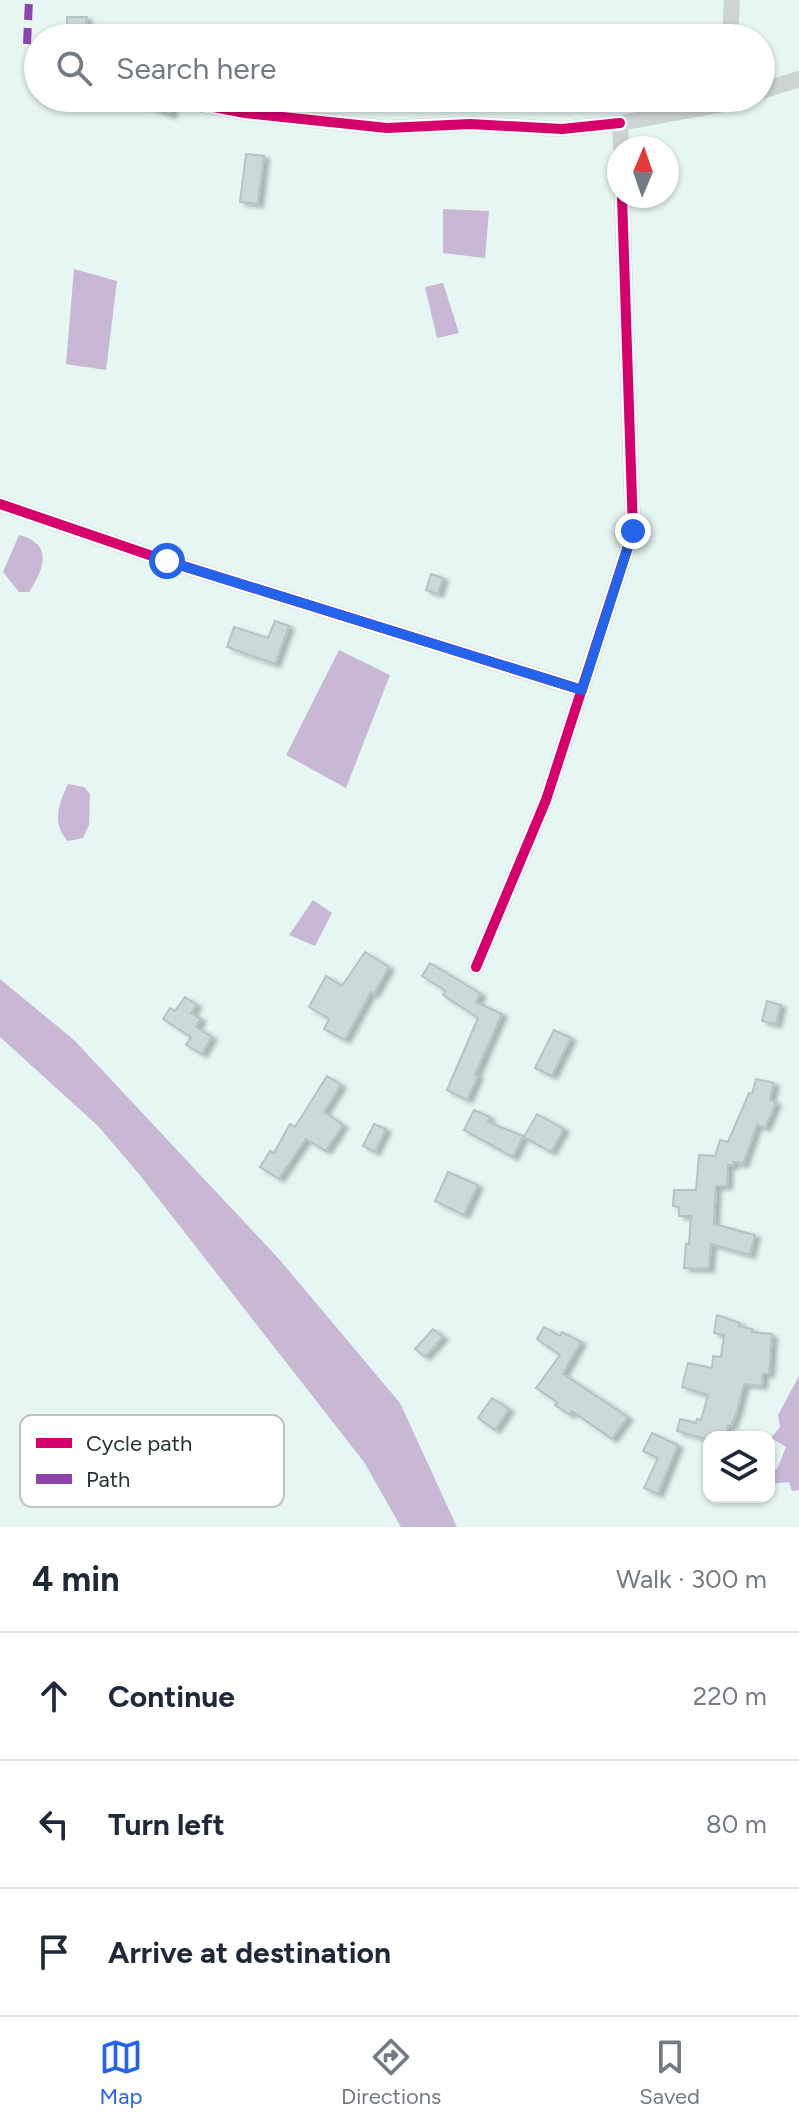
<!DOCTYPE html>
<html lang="en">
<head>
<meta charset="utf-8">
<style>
  :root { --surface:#fff; --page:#f2f2f3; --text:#1f2937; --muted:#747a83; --line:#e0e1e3; --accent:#2563eb }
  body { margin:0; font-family:Figtree,sans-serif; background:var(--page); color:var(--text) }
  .controls { position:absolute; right:24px; bottom:24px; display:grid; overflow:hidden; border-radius:16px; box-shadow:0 2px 6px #0004 }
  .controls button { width:72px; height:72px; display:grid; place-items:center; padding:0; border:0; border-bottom:2px solid var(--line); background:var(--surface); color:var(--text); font:40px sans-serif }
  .compass { position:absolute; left:607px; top:136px; width:72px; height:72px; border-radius:50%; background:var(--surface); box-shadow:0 2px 6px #0004; rotate:2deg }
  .stop { position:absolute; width:24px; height:24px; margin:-18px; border:6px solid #2563eb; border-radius:50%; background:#fff }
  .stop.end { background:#2563eb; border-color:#fff; box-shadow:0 2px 8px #0008 }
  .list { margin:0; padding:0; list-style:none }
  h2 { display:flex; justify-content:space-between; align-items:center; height:104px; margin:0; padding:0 32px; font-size:34px }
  h2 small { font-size:26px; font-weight:400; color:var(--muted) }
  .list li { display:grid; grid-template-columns:52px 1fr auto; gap:24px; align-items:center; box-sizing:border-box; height:128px; padding:0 32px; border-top:2px solid var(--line) }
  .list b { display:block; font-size:30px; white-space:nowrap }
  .list em { font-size:26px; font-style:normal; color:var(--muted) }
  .icon { flex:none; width:44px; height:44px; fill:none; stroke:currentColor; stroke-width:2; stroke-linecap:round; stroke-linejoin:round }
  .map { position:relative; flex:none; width:799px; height:1527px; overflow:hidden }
  .search { position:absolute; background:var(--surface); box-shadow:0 2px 6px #0004; left:24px; right:24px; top:24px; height:88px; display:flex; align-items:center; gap:20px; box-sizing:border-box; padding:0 28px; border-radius:44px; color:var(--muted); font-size:30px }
  .sheet { height:488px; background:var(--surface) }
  nav { display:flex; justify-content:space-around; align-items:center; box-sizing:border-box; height:112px; border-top:2px solid var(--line); background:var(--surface); font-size:22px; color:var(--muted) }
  nav a { display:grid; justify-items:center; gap:4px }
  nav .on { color:var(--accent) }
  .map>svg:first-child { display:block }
  .water { fill:#c9b8d3 }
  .building { fill:#cbdad8; stroke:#b5c4c2; stroke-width:2; filter:url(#shadow) }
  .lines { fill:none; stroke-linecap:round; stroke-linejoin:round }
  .minor { stroke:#ced4d3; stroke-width:16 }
  .quiet { stroke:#8e44ad; stroke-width:8; stroke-dasharray:16 8; stroke-linecap:butt }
  .cycleway-casing { stroke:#fff; stroke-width:15 }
  .cycleway { stroke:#d6006c; stroke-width:10 }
  .route { stroke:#2563eb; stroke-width:10 }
  .key { fill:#fff; stroke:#bdc2c2; stroke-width:2 }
  .key-label { font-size:22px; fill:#243432 }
</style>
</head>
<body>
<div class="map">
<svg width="799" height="1527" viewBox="0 0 799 1527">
  <defs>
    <filter id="shadow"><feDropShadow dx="5" dy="3" stdDeviation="2" flood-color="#0004"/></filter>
  </defs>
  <rect width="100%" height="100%" fill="#e5f6f3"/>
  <g class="water">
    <polygon points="443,209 489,211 485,258 443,253"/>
    <polygon points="74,269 117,281 106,370 66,364"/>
    <polygon points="443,283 459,333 437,338 425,287"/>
    <path d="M 19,535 C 54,544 44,569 29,592 L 19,592 L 3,572 Z"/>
    <polygon points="339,650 390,675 346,788 286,755"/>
    <path d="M 68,784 L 84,787 L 90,794 L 89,825 L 83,838 L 68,841 C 51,824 59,803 68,784 Z"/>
    <polygon points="313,900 332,913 315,946 289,935"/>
    <polygon points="0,979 74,1040 279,1259 400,1403 457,1527 401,1527 364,1462 139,1174 98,1126 0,1037"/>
    <polygon points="799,1376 799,1490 792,1491 789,1482 769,1484 769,1477 778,1467 786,1447 771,1438 780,1427 778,1415"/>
  </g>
  <g class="building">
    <polygon points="67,17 87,17 84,38 67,38"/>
    <polygon points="127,98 154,98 172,104 171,115"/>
    <polygon points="246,154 264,156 258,204 240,202"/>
    <polygon points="431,574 443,578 438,594 426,590"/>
    <polygon points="275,621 289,626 275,664 227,647 234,627 268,638"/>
    <polygon points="365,952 389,967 374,994 371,992 345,1040 324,1029 329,1019 309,1007 326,976 342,986"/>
    <polygon points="430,963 481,994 476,1002 502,1014 475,1075 478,1076 467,1100 447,1090 478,1018 443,995 446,991 422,976"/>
    <polygon points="185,997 197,1005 191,1013 201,1019 196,1027 212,1037 202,1054 186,1045 191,1037 163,1019 170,1008 175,1011"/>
    <polygon points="767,1001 781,1005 776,1024 762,1021"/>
    <polygon points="554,1030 571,1038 552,1076 535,1068"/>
    <polygon points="327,1076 341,1085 324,1112 343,1125 326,1151 306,1139 279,1179 260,1167 270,1151 274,1153 290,1124 295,1127"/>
    <polygon points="756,1079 774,1083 770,1100 776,1103 765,1128 757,1125 743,1164 734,1162 733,1166 728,1165 727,1186 716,1186 714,1224 755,1235 750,1255 711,1244 709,1269 684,1268 686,1244 689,1244 691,1216 679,1216 679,1207 673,1206 674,1190 696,1190 699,1155 715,1156 720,1140 728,1142 749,1093 752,1094"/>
    <polygon points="474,1110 490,1117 488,1122 523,1136 513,1157 464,1130"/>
    <polygon points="537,1114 564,1129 551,1152 524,1137"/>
    <polygon points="374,1124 386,1129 375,1152 363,1146"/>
    <polygon points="448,1172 478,1185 464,1215 435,1201"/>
    <polygon points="717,1315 740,1323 739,1326 752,1329 752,1332 772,1334 770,1363 769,1374 763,1374 762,1386 744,1384 737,1412 731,1426 728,1425 725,1437 709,1437 709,1440 677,1431 680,1419 696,1423 697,1419 701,1420 708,1395 682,1387 688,1363 712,1368 713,1356 721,1357 724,1335 714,1333"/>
    <polygon points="544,1327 560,1336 562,1332 581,1342 563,1374 628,1417 612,1439 572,1411 570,1415 555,1405 557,1402 536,1388 560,1355 537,1339"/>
    <polygon points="433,1329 443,1337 425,1357 415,1349"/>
    <polygon points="492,1398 509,1409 495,1430 478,1418"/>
    <polygon points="652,1433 678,1445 658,1494 644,1488 658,1458 643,1451"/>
  </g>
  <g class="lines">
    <g class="minor">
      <polyline points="730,38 732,0"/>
      <polyline points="761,91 799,79"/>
      <polyline points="183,101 245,113 387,128 470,124 562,129 620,123"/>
      <polyline points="621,148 620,123 725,104 726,98"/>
      <polyline points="0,504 167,561 582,690"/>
      <polyline points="476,967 546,800 633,531 622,196"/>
    </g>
    <polyline class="quiet" points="27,44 29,0"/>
    <defs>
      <g id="cycleway">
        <polyline points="183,101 245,113 387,128 470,124 562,129 620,123"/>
        <polyline points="0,504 167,561 582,690"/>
        <polyline points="476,967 546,800 633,531 622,196"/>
      </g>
    </defs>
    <use href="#cycleway" class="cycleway-casing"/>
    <use href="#cycleway" class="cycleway"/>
  </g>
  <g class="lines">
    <polyline class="route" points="167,561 582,690 633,531"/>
  </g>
  <rect x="20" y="1415" width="264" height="92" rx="12" class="key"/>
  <rect x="36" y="1438" width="36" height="10" fill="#d6006c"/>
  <rect x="36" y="1474" width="36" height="10" fill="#8e44ad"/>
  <g class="key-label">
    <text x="86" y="1451">Cycle path</text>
    <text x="86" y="1487">Path</text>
  </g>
</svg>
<div class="controls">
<button><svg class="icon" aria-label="layers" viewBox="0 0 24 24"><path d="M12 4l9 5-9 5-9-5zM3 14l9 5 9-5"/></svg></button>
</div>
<svg class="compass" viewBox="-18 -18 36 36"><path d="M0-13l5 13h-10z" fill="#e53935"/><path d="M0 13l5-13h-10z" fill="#747a83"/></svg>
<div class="stop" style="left:167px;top:561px"></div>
<div class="stop end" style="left:633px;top:531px"></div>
<div class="search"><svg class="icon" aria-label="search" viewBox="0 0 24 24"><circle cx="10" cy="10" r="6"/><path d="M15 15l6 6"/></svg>Search here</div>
</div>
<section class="sheet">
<h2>4 min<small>Walk · 300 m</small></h2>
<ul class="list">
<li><svg class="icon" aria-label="ahead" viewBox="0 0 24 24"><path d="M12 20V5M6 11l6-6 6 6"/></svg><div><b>Continue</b></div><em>220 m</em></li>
<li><svg class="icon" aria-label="left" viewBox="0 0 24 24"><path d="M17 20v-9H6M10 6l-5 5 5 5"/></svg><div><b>Turn left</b></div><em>80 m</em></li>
<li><svg class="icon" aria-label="arrive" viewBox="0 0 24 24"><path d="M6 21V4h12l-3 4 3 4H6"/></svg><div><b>Arrive at destination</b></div></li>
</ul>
</section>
<nav>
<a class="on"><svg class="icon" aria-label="map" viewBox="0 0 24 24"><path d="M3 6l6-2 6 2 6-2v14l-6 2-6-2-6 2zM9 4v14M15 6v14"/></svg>Map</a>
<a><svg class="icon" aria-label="directions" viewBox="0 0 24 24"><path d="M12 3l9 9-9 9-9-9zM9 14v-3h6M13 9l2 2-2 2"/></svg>Directions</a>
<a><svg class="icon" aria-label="saved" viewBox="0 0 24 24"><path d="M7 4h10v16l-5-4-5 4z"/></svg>Saved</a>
</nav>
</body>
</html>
